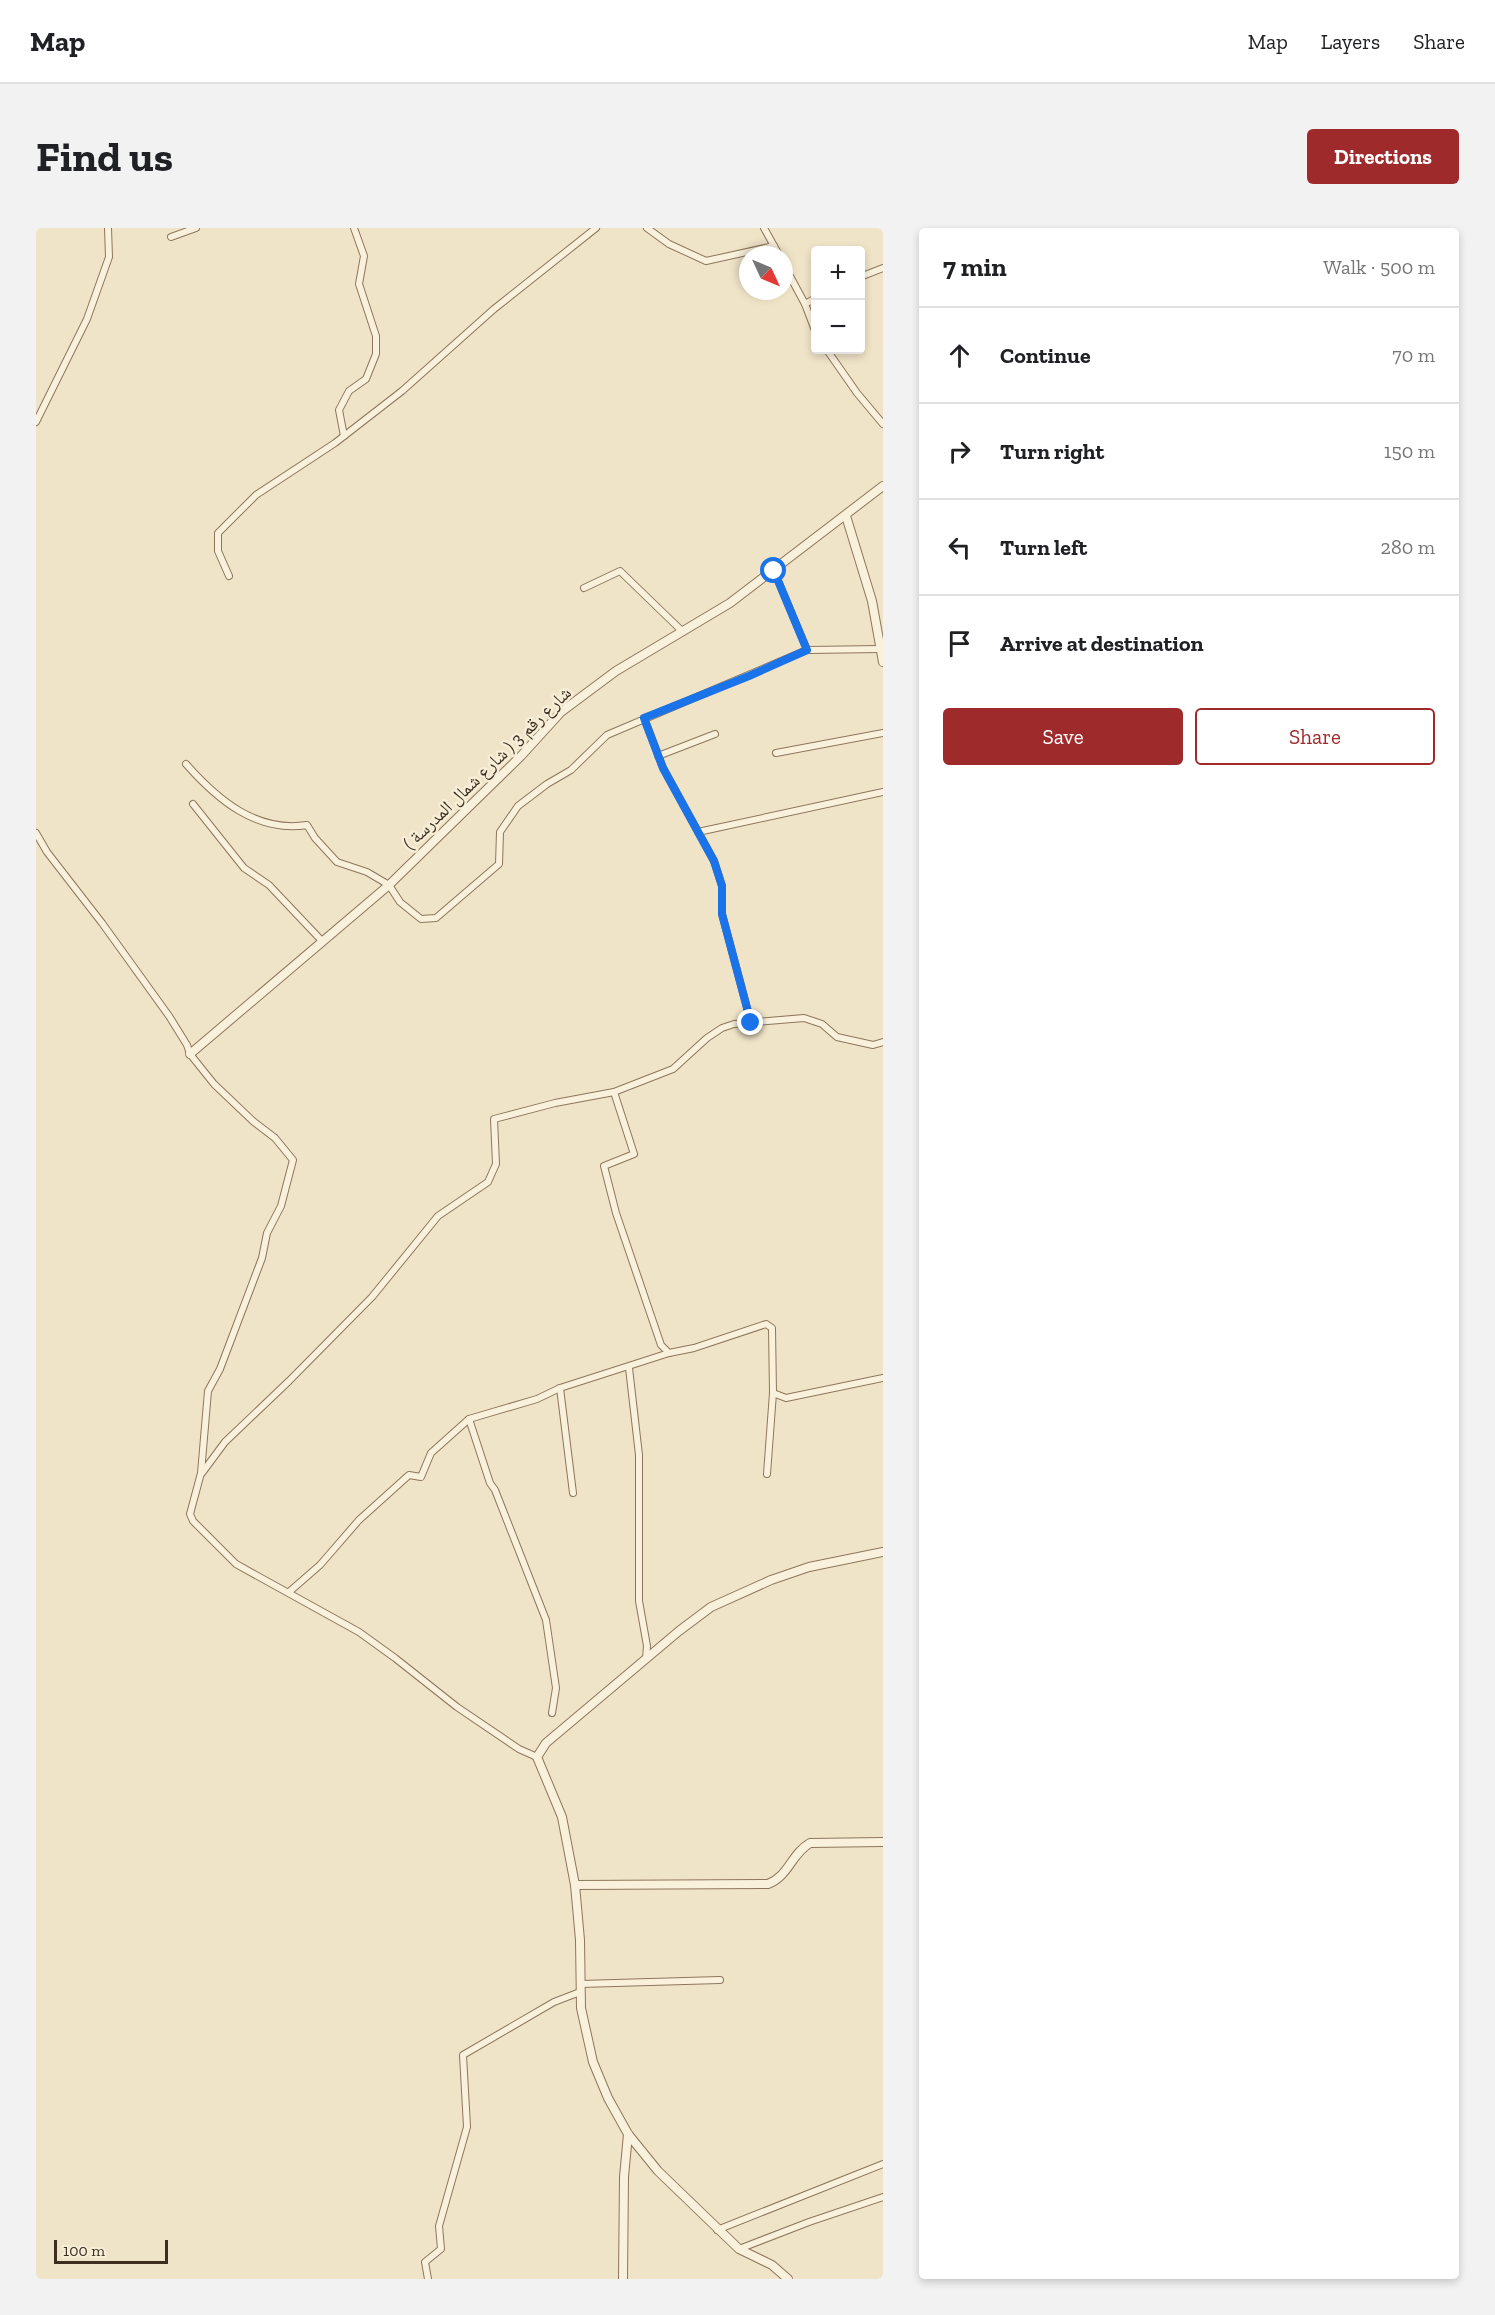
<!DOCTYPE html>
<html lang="en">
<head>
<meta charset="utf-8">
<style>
  :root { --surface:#fff; --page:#f2f2f2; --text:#202124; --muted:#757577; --line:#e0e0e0; --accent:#9e2a2b }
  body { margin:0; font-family:"Zilla Slab","Noto Naskh Arabic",serif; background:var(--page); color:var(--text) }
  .controls { position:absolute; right:18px; top:18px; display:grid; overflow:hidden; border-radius:6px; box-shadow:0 3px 9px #0003 }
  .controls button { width:54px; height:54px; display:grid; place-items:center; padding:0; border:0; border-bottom:2px solid var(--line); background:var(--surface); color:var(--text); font:30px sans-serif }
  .compass { position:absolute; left:703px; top:18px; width:54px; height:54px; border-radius:50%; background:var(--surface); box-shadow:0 3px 9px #0003; rotate:134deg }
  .scale { position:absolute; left:18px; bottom:15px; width:114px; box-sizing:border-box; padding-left:6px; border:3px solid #3d2e20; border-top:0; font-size:16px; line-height:21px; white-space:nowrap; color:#3d2e20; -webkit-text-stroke:4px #f7eed8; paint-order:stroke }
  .stop { position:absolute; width:18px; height:18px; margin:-14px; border:4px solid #1a73e8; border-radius:50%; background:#fff }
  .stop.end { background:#1a73e8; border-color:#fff; box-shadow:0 2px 6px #0008 }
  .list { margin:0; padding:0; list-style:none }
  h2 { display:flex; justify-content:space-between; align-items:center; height:78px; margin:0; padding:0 24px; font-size:26px }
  h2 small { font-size:20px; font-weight:400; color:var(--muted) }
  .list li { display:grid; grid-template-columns:39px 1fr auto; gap:18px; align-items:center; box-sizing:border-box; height:96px; padding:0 24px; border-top:2px solid var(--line) }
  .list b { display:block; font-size:22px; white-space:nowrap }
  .list em { font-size:20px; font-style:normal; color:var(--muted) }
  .actions { display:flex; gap:12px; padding:18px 24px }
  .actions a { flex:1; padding:14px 0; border:2px solid var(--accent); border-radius:6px; text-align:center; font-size:21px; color:var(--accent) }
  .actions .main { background:var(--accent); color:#fff }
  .icon { flex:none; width:33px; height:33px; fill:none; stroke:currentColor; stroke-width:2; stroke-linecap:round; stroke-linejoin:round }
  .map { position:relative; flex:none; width:847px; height:2051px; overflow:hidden; border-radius:6px }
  header { display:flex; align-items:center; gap:36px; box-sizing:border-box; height:84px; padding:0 30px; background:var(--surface); border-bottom:2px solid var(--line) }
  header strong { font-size:28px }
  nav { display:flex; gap:33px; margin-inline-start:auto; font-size:21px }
  .intro { display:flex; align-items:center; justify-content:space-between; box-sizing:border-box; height:144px; padding:0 36px }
  h1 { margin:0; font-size:42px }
  .button { padding:15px 27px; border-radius:6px; background:var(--accent); color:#fff; font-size:21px; font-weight:700 }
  main { display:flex; gap:36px; padding:0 36px }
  aside { flex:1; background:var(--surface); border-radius:6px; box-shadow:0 3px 9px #0003 }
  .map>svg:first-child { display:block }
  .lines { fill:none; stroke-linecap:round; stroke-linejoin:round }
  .minor-casing { stroke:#8d765c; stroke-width:8 }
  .tertiary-casing { stroke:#8d765c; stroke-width:10 }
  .minor { stroke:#faf1dc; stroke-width:6 }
  .tertiary { stroke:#faf1dc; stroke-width:8 }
  .route { stroke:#1a73e8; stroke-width:8 }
  .labels { text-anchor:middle; stroke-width:5; stroke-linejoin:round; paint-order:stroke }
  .street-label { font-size:18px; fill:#3d2e20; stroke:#f7eed8 }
</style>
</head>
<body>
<header>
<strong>Map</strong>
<nav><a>Map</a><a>Layers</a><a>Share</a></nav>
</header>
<div class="intro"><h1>Find us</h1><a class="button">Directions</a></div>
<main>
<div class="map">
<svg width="847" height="2051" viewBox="0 0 847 2051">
  <rect width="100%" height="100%" fill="#f0e4c8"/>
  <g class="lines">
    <defs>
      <g id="minor">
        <polyline points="611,0 633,16 670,33 738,18"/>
        <polyline points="728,0 743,27"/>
        <polyline points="135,9 160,0"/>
        <polyline points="748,37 769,76 780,105"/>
        <polyline points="824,49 847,40"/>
        <polyline points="769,76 780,70"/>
        <polyline points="791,122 821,165 847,196"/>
        <polyline points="0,194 51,91 73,29 72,0"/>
        <polyline points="308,208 303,182 313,163 330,151 340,126 340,108 323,56 328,28 318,0"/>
        <polyline points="738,343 771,422"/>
        <polyline points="193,348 182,323 182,305 220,267 299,215 366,163 458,81 560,0"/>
        <polyline points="548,360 584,343 647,404"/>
        <polyline points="608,490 627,540 678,633 686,658 686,686 715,795"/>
        <polyline points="740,525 847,505"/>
        <polyline points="622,528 679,506"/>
        <path d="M 150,536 C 181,571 220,605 271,597 L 279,610 L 301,634 L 331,644 L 353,657 L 364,674 L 385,691 L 400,690 L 463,636 L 464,604 L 482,578 L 511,556 L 535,542 L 571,507 L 771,422 L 844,421"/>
        <polyline points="157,576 208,640 233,657 286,713"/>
        <polyline points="662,604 847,564"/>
        <polyline points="0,605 11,624 66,695 133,788 151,817 154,826 178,856 218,894 239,910 257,932 245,978 231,1005 226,1030 184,1141 172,1163 165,1245 154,1286 157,1293 200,1336 323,1404 359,1430 421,1479 483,1521 501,1529"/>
        <polyline points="578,864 598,926 568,938 580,985 625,1117 633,1125 658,1120 730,1096 736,1100 737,1165 731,1246"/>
        <polyline points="593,1140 603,1227 603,1373 611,1418 610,1431"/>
        <polyline points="524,1160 537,1265"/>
        <polyline points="737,1165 750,1170 847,1150"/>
        <polyline points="433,1191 454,1255 459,1262 510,1392 520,1460 516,1485"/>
        <polyline points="166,1245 189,1214 253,1153 336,1069 402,988 452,954 460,936 458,891 519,875 578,864 637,841 671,810 686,800 698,796 768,790 786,796 801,809 837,817 847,814"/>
        <polyline points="253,1364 284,1337 323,1292 373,1247 385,1249 395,1225 433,1191 501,1171 524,1160 633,1125"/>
        <polyline points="544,1756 684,1752"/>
        <polyline points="681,2002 847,1936"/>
        <polyline points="703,2021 773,1994 847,1969"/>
        <polyline points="392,2051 389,2034 405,2021 403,1998 431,1899 427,1827 518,1774 544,1764"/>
      </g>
      <g id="tertiary">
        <polyline points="810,288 836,373 847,434"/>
        <polyline points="154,826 353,657 485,528 525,484 580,443 694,375 847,258"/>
        <path d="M 539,1657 L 732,1656 C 753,1648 755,1626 774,1615 L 847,1614"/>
        <polyline points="587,2051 588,1949 592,1906"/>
        <polyline points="752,2051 736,2037 703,2021 622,1943 592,1906 572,1870 557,1834 545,1780 544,1712 539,1657 526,1589 501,1529 510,1515 643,1403 675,1379 735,1352 773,1339 847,1324"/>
      </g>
    </defs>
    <use href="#minor" class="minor-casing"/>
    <use href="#tertiary" class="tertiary-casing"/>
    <use href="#minor" class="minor"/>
    <use href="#tertiary" class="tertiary"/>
  </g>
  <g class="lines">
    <polyline class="route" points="715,795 686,686 686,658 678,633 627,540 608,490 713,448 771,422 738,343"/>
  </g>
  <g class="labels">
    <g class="street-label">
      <text transform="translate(451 540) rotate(-44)" y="6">شارع رقم 3 ( شارع شمال المدرسة )</text>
    </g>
  </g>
</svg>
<div class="controls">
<button>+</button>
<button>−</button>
</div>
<svg class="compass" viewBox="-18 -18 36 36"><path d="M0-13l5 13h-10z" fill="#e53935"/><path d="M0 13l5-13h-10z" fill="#757577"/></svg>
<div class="scale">100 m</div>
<div class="stop" style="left:738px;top:343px"></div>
<div class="stop end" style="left:715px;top:795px"></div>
</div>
<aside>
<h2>7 min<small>Walk · 500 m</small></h2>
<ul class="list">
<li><svg class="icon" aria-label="ahead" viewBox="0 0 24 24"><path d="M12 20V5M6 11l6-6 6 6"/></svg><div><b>Continue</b></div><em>70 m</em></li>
<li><svg class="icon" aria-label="right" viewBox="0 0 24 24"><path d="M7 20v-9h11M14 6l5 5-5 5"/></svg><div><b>Turn right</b></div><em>150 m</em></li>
<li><svg class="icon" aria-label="left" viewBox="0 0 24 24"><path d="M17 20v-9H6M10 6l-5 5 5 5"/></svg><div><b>Turn left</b></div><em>280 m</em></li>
<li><svg class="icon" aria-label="arrive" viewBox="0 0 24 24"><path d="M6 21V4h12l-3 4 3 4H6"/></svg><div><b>Arrive at destination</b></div></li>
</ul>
<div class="actions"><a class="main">Save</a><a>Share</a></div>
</aside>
</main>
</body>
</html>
